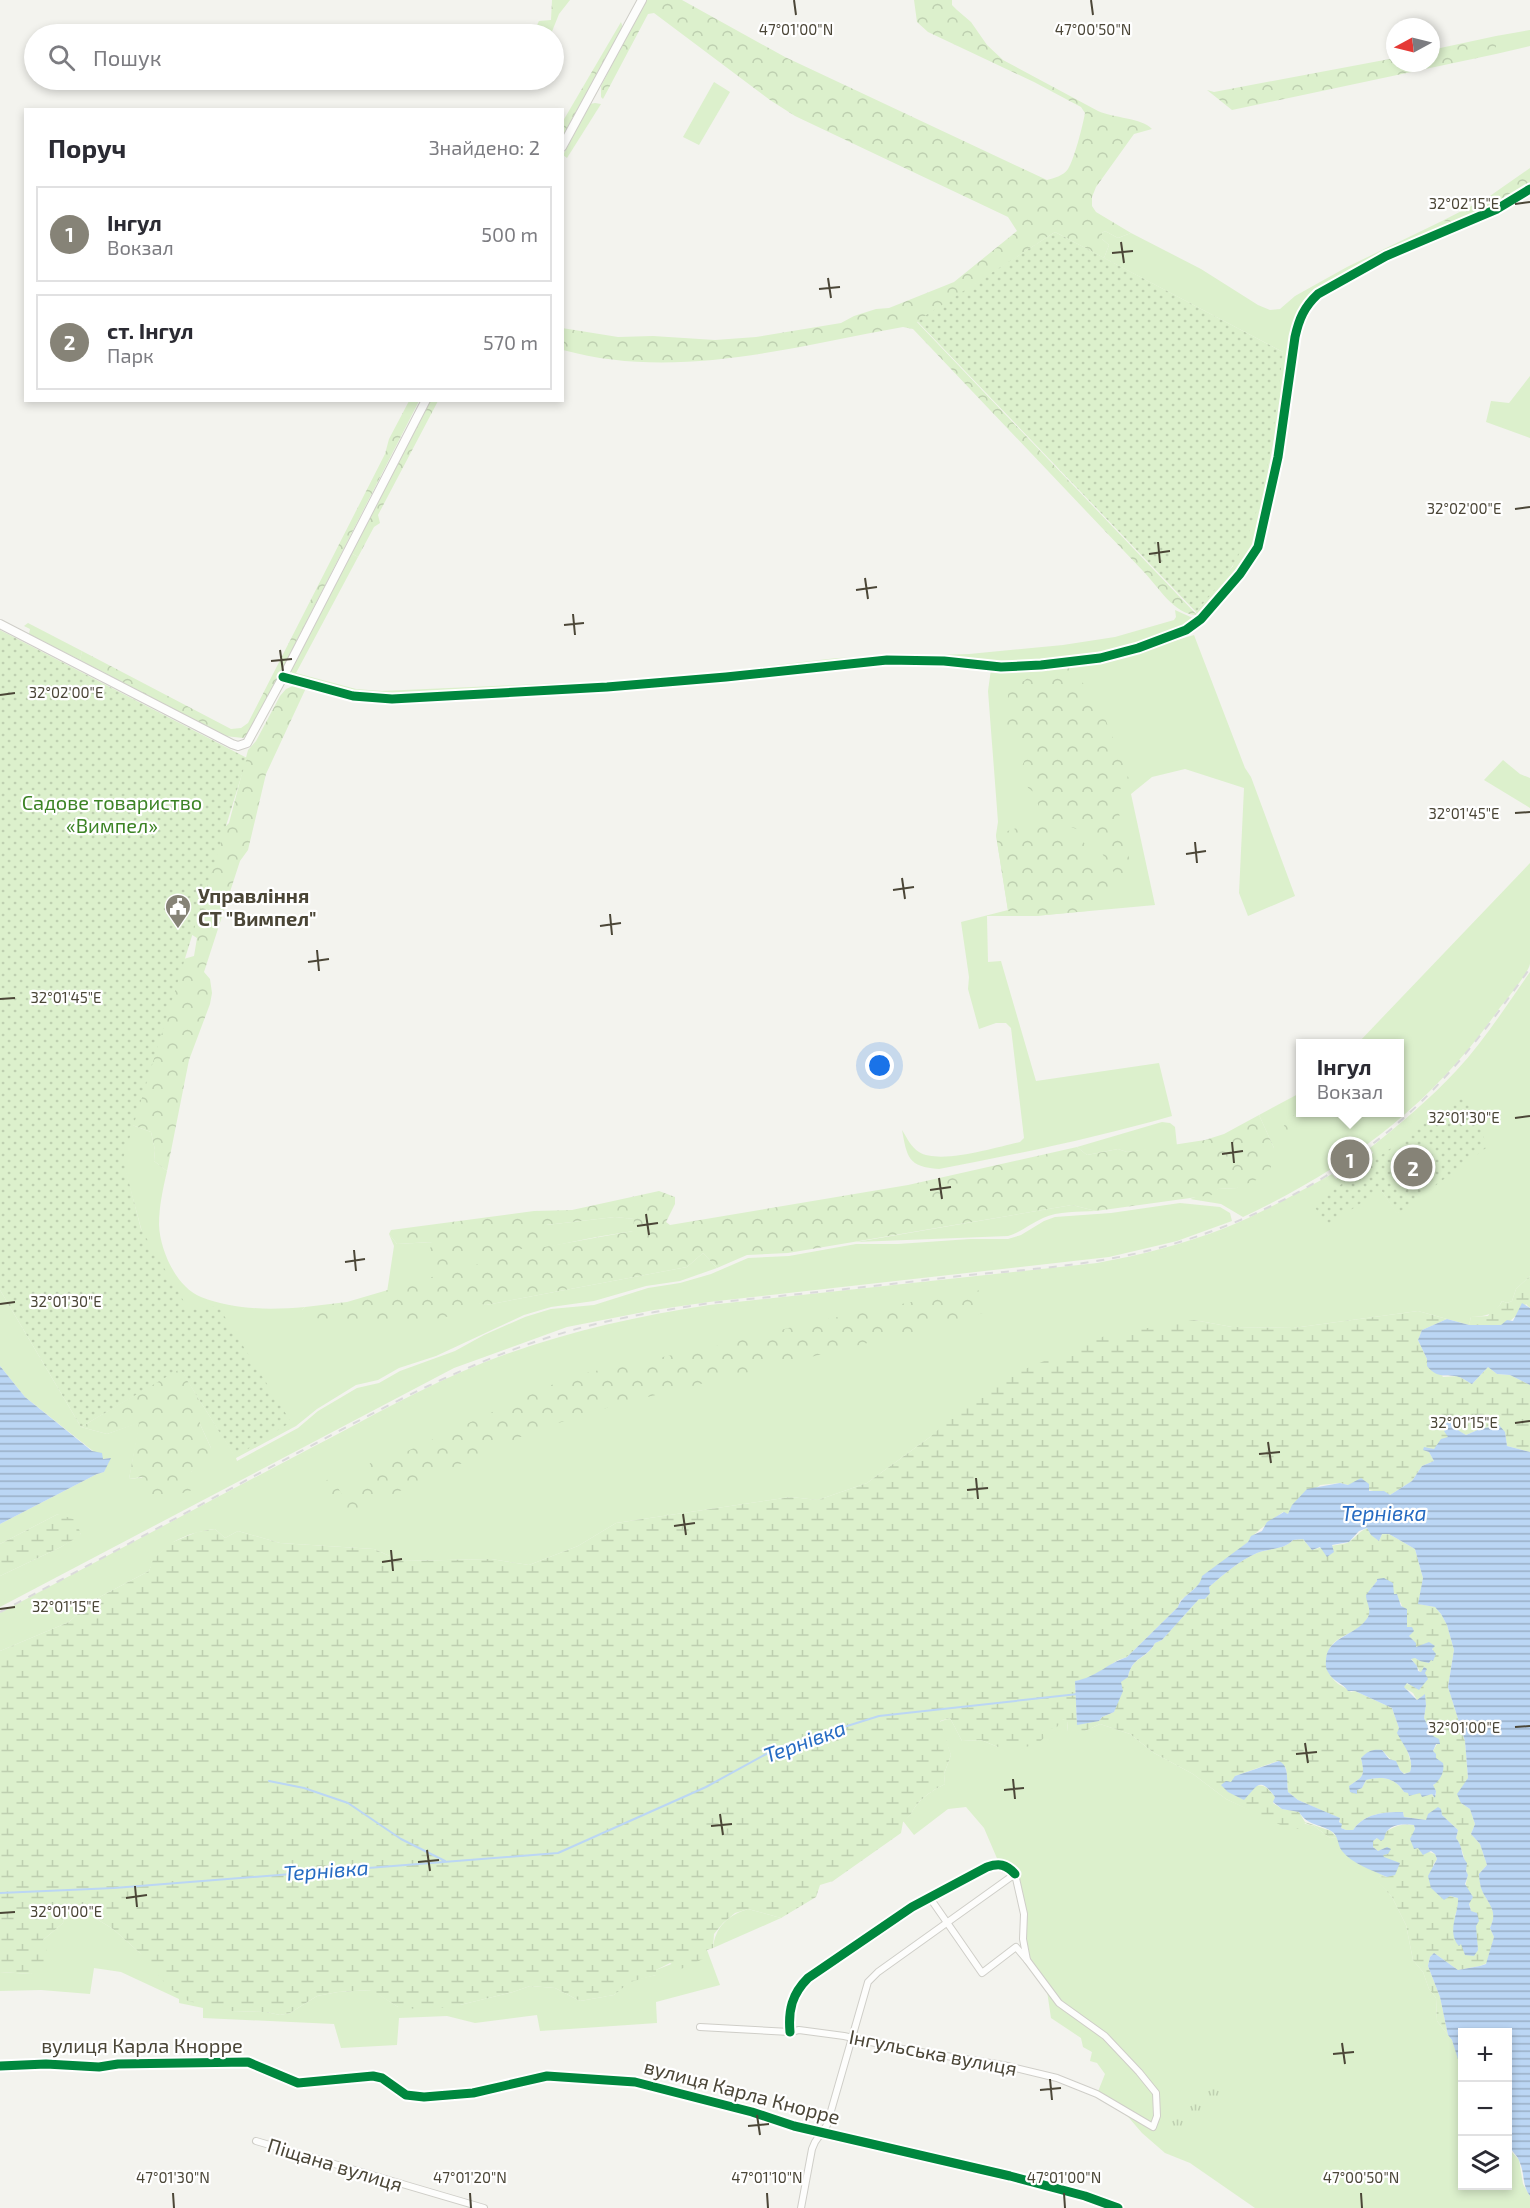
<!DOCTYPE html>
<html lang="uk">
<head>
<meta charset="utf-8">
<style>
  :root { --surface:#fff; --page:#f7f7f7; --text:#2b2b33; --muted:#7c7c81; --line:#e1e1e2; --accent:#868377 }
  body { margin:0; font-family:"Exo 2",sans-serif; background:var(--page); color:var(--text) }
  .controls { position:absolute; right:18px; bottom:18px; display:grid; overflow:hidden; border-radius:0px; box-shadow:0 3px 9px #0003 }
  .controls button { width:54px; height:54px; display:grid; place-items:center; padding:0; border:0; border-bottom:2px solid var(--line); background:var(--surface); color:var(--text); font:30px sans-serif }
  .compass { position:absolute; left:1386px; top:18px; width:54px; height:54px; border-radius:50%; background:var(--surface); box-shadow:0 3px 9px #0003; rotate:263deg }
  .you { position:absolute; left:880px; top:1066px; width:21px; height:21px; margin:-15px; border:4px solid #fff; border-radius:50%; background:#1a73e8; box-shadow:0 0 0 9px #1a73e833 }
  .badge { display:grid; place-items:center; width:39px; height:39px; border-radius:50%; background:var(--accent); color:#fff; font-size:20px; font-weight:700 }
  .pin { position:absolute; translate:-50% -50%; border:3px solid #fff; box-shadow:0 2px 6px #0006 }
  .popup { position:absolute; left:1296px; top:1039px; width:108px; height:78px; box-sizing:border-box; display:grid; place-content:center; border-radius:0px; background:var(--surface); filter:drop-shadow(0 2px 4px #0005); font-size:20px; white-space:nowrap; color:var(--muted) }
  .popup b { font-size:22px; color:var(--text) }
  .popup::after { content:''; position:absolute; left:50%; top:100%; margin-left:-12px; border:12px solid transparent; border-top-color:var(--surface) }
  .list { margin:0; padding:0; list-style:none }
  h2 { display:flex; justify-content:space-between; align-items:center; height:78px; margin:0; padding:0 24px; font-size:26px }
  h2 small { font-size:20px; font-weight:400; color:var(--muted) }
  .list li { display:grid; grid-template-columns:39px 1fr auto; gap:18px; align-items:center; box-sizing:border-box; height:96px; margin:0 12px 12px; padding:0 12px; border:2px solid var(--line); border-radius:0px }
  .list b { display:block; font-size:22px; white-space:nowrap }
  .list p { margin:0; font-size:20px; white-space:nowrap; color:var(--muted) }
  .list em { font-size:20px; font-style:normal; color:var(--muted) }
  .icon { flex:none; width:33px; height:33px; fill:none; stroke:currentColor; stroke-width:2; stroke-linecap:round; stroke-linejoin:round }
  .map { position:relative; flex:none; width:1530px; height:2208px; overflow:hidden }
  .search { position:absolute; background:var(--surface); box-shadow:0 3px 9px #0003; left:24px; top:24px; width:540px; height:66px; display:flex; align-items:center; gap:15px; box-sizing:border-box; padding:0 21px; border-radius:33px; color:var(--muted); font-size:22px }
  .panel { position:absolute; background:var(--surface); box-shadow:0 3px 9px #0003; left:24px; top:108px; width:540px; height:294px; border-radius:0px }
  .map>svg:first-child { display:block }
  .grass { fill:#dcf0cc; fill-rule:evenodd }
  .forest { fill:url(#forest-crowns) }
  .wetland { fill:url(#wetland-marsh); fill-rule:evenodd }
  .park { fill:url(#park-tufts) }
  .garden { fill:url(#garden-dots) }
  .water { fill:url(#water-rules) }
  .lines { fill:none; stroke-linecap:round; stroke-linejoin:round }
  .stream { stroke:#bbd6f4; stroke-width:2 }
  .minor-casing { stroke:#cfcec8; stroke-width:8 }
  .tertiary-casing { stroke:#cfcec8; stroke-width:10 }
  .minor { stroke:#fdfdfc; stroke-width:6 }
  .tertiary { stroke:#fdfdfc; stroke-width:8 }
  .rail { stroke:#dadada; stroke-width:2; stroke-dasharray:8 8; stroke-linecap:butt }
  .cycleway-casing { stroke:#fff; stroke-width:13 }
  .cycleway { stroke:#00873e; stroke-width:9 }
  .ticks { fill:none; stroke:#4b4637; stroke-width:2 }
  .labels { text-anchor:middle; stroke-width:4.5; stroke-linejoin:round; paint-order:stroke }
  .park-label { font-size:20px; fill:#3c8325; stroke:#fff }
  .poi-label { font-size:20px; font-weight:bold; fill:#4b4637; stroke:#fff; text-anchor:start }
  .street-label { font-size:20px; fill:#4b4637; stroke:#fff }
  .water-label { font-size:21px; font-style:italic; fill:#266bc2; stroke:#fff }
  .ticks-label { font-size:15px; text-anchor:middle; fill:#4b4637; stroke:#fff; stroke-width:4.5; stroke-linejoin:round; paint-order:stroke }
</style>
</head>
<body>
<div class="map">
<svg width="1530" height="2208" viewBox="0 0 1530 2208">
  <defs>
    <pattern id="forest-crowns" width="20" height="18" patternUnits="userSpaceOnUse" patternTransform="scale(1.5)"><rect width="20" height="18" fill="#dcf0cc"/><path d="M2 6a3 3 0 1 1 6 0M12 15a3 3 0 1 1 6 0" fill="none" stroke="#becfb0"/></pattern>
    <pattern id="wetland-marsh" width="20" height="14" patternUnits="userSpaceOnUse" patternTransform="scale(1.5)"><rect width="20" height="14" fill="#dcf0cc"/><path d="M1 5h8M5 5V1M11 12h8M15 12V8" fill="none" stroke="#becfb0"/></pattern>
    <pattern id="park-tufts" width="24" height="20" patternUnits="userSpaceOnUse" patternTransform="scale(1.5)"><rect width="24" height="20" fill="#dcf0cc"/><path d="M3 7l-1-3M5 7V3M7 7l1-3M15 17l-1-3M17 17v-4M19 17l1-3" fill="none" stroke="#becfb0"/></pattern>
    <pattern id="garden-dots" width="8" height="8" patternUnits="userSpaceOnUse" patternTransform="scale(1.5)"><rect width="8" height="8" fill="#dcf0cc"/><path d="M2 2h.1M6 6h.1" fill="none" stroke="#becfb0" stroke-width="1.8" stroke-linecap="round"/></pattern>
    <pattern id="water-rules" width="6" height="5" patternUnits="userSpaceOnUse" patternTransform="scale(1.5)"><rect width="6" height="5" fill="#bbd6f4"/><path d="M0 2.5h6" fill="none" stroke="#9aafc6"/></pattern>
  </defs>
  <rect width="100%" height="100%" fill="#f3f3ee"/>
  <g class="grass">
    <polygon points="1530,30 1530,46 1496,54 1496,36"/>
    <polygon points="714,82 730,92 699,145 683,137"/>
    <polygon points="595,103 601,104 567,158 563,155 590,104"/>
    <polygon points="1442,221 1452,222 1455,224 1385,253 1315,292 1300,310 1292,336 1288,376 1279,410 1257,535 1239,571 1203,613 1197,615 1196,612 1233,566 1283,352 1104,258 1109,245 1102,239 1102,233 1105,231 1118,238 1131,233 1201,269 1258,305 1270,310 1280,309 1295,296 1347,267"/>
    <polygon points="1530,376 1530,438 1486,422 1491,401 1509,403"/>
    <path d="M 351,553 L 358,557 L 296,673 L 356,689 L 382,691 L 606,681 L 725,671 L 837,658 L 969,654 L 1063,645 L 1115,637 L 1174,620 L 1176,617 L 1175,610 L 1195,619 L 1179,631 L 1116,652 L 1041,662 L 1001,664 L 886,658 L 837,661 L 726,674 L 392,697 C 368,695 307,689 291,672 L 290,669 Z"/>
    <polygon points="28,623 82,651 80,660 29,634 30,629 24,626"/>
    <path d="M 1194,635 L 1245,768 L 1251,777 L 1295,896 L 1248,916 L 1239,893 L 1244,788 L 1185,769 L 1152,777 L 1131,794 L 1155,905 L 1035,916 L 987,916 L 988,962 L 1001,961 L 1036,1081 L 1159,1063 L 1172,1116 C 1095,1138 1018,1154 939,1169 C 908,1167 907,1157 902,1130 C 907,1138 911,1147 919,1152 C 940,1165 996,1147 1020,1142 L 1024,1138 L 1011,1028 L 1006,1023 L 996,1023 L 979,1029 L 968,989 L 969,977 L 961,922 L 1008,910 L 996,835 L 998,822 L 988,691 L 991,669 C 1061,675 1128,655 1194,635 Z"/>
    <polygon points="1503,760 1520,774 1530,778 1530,808 1484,780"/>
    <path d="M 1530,863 C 1530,888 1530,912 1530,937 C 1530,945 1530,956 1530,964 C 1528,974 1506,1000 1499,1009 C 1431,1106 1349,1167 1243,1217 L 1221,1204 L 1190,1199 L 1218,1189 L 1237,1188 L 1274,1148 L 1259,1115 L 1300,1093 L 1300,1112 L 1400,1112 L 1400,1044 L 1358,1043 Z"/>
    <path d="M 1530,972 L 1530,1276 L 1516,1289 L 1512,1301 L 1507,1303 L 1502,1301 C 1496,1314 1485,1317 1471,1317 L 1469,1325 L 1418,1311 L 1293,1328 L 1232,1327 L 1194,1320 L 930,1437 L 867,1483 L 818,1500 L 791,1497 L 616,1523 L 578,1546 L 529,1565 L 491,1559 L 401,1561 L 374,1549 L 280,1543 L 238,1531 L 225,1538 L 215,1529 C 186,1533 160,1543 149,1571 L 92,1601 L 69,1622 L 0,1651 L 0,1613 C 103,1558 206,1503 309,1449 C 367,1419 424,1386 485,1362 C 557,1334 632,1317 709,1305 L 1097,1263 C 1141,1255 1184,1244 1225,1228 C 1262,1213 1297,1193 1332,1174 L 1336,1179 L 1373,1153 L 1370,1148 C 1400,1124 1430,1099 1456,1071 C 1484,1041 1506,1006 1530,972 ZM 1481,1122 L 1398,1213 L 1397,1213 L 1381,1190 Z"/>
    <polygon points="1162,1122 1170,1123 1175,1127 1177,1146 1127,1152 1118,1149 1087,1155 1077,1147"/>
    <path d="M 132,1125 L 151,1132 L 155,1150 L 154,1161 L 167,1171 C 163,1189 159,1206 159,1225 C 160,1250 176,1287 201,1297 C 234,1310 270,1310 305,1307 L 302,1310 L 455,1309 L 472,1301 L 486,1305 L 687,1267 L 703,1253 L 717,1268 L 680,1281 L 646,1286 L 594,1301 L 551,1307 L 524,1315 L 436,1356 L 399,1368 L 378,1380 L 356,1385 L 317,1409 L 296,1426 L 236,1458 L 237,1461 L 298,1428 L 318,1411 L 357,1388 L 379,1383 L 400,1371 L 455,1351 L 484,1335 L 525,1317 L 551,1309 L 594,1305 L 648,1288 L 680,1283 L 711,1274 L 748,1258 L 789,1256 L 856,1244 L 898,1244 L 970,1239 L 1008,1239 L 1021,1235 L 1044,1221 L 1055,1217 L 1111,1213 L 1180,1203 L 1220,1207 L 1230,1213 L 1232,1221 L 1177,1241 L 1109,1257 L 709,1302 L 654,1310 L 567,1327 L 454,1368 L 0,1607 L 0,1576 L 61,1547 L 81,1534 L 58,1514 L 0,1544 L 0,1524 L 97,1474 L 104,1472 L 110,1458 L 103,1459 L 25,1397 L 0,1366 L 0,1290 L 81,1427 L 107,1434 L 140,1422 L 129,1479 L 191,1472 L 211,1448 L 200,1424 L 200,1401 L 235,1456 L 188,1312 L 142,1232 L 122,1158 Z"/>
    <path d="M 1072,1205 L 1096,1211 C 1079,1212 1058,1211 1043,1218 C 1030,1224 1021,1232 1008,1236 L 856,1242 Z"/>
    <path d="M 615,1217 L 635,1219 L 634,1231 C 550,1243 468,1267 387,1292 L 394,1246 L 389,1234 L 397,1244 L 433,1242 L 467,1254 L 546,1225 Z"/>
    <path d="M 950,1718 L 962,1741 L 981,1740 L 998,1747 L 1042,1735 L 1042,1731 L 1063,1719 L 1068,1721 L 1067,1731 L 1085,1731 L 1100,1724 L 1130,1734 L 1154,1753 L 1193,1774 L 1226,1799 L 1248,1809 L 1314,1826 L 1330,1838 L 1337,1837 L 1357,1863 L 1387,1877 L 1380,1876 L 1377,1880 L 1392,1897 L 1406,1925 L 1413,1960 L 1423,1972 L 1429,1989 L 1436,1998 L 1437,2021 L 1452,2040 L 1460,2063 L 1462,2072 L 1462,2186 L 1508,2186 L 1508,2142 L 1511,2151 L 1519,2160 L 1523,2184 L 1530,2196 L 1530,2208 L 1255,2208 L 1190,2163 L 1165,2153 L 1142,2133 L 1118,2105 L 1097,2094 L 1105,2074 L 1097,2063 L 1090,2061 L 1092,2052 L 1083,2047 L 1081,2038 L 1051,2018 L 1047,1991 L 1027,1960 L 1024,1914 L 1015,1874 L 999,1863 L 984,1828 L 966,1807 L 948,1809 L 914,1835 L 903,1821 C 911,1817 913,1808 919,1802 C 927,1794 935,1789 945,1784 L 944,1774 L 951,1755 L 939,1722 Z"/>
    <polygon points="65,1906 84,1911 113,1929 140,1953 231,2011 266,2012 280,2015 290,2013 317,1996 338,1992 372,1990 398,2007 460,2005 513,1992 530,1986 555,1988 580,2001 614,1995 630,1981 656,1975 656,1970 707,1950 720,1985 656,2002 657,2023 540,2031 537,2015 475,2023 447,2016 399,2018 397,2045 341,2048 334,2024 203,2018 203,2008 179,2003 179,1999 121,1972 94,1968 90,1994 41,1990 0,1991 0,1972 31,1974 43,1940 63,1923"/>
    <path d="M 748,1909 L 781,1918 L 713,1948 C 715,1927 728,1915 748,1909 Z"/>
  </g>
  <g class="forest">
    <polygon points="552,0 570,0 559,14 551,34 536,34 535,29 539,21 551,20"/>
    <path d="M 645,0 L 682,0 L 785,57 L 1047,180 C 1054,178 1063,176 1068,169 C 1074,160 1083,125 1085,113 L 1081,107 L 1034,82 L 928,32 L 917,22 L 914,0 L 952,0 L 952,5 L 957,10 L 971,22 L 987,45 L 1003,60 L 1098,111 C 1113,118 1142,118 1152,129 L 1134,134 L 1096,187 L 1092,197 L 1092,206 L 1096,212 L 1131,233 L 1118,238 L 1105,231 L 1102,233 L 1102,239 L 1109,245 L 1104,258 L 1055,232 L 917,322 L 1197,615 C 1174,615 1158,586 1143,571 L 913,329 L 903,327 C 791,347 676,381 563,350 L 562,328 L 618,337 L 653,336 L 715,340 L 756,337 L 841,323 L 854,316 L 876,309 L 889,308 L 954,282 L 1017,231 L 1008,217 L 795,116 L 770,100 L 654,13 L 648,14 L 603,99 L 601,97 L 601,86 Z"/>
    <polygon points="621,22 623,28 563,138 563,121"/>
    <polygon points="1496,36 1496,54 1232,110 1207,90 1214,92 1395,58 1395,63 1431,63 1431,50"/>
    <path d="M 1530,168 L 1530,185 C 1508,202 1480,212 1455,224 L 1452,222 L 1442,221 L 1487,198 Z"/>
    <polygon points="409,401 419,401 250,732 243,738 225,736 80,660 82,651 231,729 241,728 248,723 385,454 389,439"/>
    <polygon points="429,401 438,401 378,515 380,523 374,527 358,557 351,553"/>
    <polygon points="1069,666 1099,703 1129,779 1115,795 1129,858 1128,881 1118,879 1090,834 1041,816 1035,793 1028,788 1026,779 1019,773 1030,748 1026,741 1009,741 1006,719 1009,683 1024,681 1037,668"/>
    <polygon points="295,685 306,688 266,774 248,850 240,861 204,972 210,979 212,993 210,1004 189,1060 167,1171 154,1161 155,1150 151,1132 132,1125 180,960 194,956 197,938 189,933 225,827 229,823 248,750 256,741 280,696 286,689"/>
    <polygon points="1040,820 1083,841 1110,887 1106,902 1087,911 1035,916 1008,911 996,835"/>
    <polygon points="1300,1109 1300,1112 1343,1113 1343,1116 1326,1122 1312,1113 1287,1138 1274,1139 1273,1137"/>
    <polygon points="1259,1115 1274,1148 1270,1172 1266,1176 1237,1188 1218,1189 1212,1195 1096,1211 1072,1205 788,1253 747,1255 717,1268 703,1253 687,1267 486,1305 472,1302 467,1311 455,1309 455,1315 422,1322 302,1318 302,1310 305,1307 347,1302 466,1267 544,1247 633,1231 634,1219 615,1217 546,1225 542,1244 484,1258 475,1258 473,1253 467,1255 464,1262 440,1270 431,1265 435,1257 429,1253 432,1242 397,1244 389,1234 391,1230 534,1211 572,1210 659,1191 675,1197 675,1204 666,1222 670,1225 908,1185 1077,1147 1087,1155 1118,1149 1127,1152 1205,1140 1224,1134"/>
    <polygon points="982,1290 992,1310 957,1321 619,1404 536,1430 355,1511 338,1506 324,1481 333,1478 343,1497 363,1480 370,1463 382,1466 390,1459 571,1376 721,1345 808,1323 936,1297"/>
    <polygon points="180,1368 200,1401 200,1424 211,1448 210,1458 191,1472 196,1486 190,1491 154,1501 142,1477 129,1479 139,1423 107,1434 81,1427"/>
  </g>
  <g class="wetland">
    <path d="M 1530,1276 L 1530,1308 L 1526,1304 C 1506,1330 1500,1327 1469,1325 L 1471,1317 L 1488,1316 C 1492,1309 1499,1309 1502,1301 L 1507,1303 L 1512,1301 L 1516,1289 Z"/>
    <path d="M 1418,1311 L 1447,1319 L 1422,1330 L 1418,1340 L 1427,1359 L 1443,1377 L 1458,1376 L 1472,1384 L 1488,1367 L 1497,1374 L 1510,1375 L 1530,1385 L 1530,1452 L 1507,1446 L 1505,1432 L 1480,1429 L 1466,1435 L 1455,1429 L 1448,1428 L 1449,1437 L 1434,1449 L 1426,1452 L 1429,1452 L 1434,1461 L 1422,1466 L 1412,1481 L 1390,1495 L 1340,1483 L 1320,1485 L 1288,1514 L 1283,1512 C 1275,1518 1252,1534 1248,1542 L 1180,1601 L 1178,1607 L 1127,1657 L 1118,1660 L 1089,1679 L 1075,1681 L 1077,1724 L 1099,1721 L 1102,1717 L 1114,1712 L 1120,1682 L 1128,1677 C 1132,1656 1148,1659 1155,1643 L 1162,1640 L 1199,1599 L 1210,1593 L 1209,1587 C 1224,1574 1239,1561 1257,1553 C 1269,1548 1284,1550 1293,1540 L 1303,1539 L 1312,1550 C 1323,1546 1335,1546 1347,1543 C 1354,1540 1359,1531 1367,1528 L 1379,1541 L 1382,1534 L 1389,1534 L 1415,1549 L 1423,1578 L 1419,1604 L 1435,1607 L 1441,1614 L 1447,1625 L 1454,1650 L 1448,1687 L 1465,1741 L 1468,1778 L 1461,1803 L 1470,1809 L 1475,1824 L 1471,1834 L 1480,1844 L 1487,1865 L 1479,1874 C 1480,1879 1480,1885 1482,1890 C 1488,1905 1499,1909 1490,1928 L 1494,1937 L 1487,1963 L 1480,1966 L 1458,1970 L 1434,1953 L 1430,1957 L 1428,1966 L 1440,1997 L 1448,2035 L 1437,2021 L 1436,1998 L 1429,1989 L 1423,1972 L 1413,1960 L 1406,1925 L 1392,1897 L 1376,1880 L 1380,1876 L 1387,1877 L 1383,1855 L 1385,1848 L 1378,1851 L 1373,1847 L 1373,1841 C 1387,1831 1396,1822 1414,1825 L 1418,1848 L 1435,1854 L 1437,1859 L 1433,1865 L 1450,1896 L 1458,1898 L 1459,1907 L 1455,1915 L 1461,1943 L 1478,1950 C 1476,1928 1470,1909 1466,1888 C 1465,1883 1468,1879 1467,1874 C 1465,1862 1463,1848 1456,1838 L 1458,1830 L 1442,1815 L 1426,1820 L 1404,1817 L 1403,1812 C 1384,1812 1365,1813 1353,1830 L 1346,1830 L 1341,1828 L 1339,1818 L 1298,1800 L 1288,1792 L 1286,1768 L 1278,1761 L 1235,1776 L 1248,1795 L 1253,1787 C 1264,1783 1268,1788 1275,1797 L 1273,1803 L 1282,1809 L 1299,1812 L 1305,1822 L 1331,1831 L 1337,1837 L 1330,1838 L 1314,1826 L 1305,1823 L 1301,1829 L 1289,1829 L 1226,1799 L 1193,1774 L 1154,1753 L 1130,1734 L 1100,1724 L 1085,1731 L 1067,1732 L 1068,1722 L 1063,1719 L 1057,1727 L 1042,1731 L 1044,1738 L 1036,1745 L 1019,1748 L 998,1747 L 981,1740 L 962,1741 L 950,1718 L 940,1721 L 951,1755 L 944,1774 L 945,1784 C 935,1789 927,1794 919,1802 C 913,1808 911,1817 903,1822 L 901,1833 L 833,1881 L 820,1885 L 816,1897 L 781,1918 L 748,1909 L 735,1913 L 723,1923 L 714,1934 L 713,1948 L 707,1950 L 703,1959 L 681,1969 L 670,1963 L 656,1970 L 656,1975 L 630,1982 L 614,1995 L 580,2001 L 555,1988 L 530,1986 L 513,1992 L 460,2005 L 425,2010 L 398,2007 L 371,1990 L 338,1992 L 317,1996 L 290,2013 L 280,2015 L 266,2012 L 231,2011 L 188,2001 L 169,1988 L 140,1953 L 113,1929 L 84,1911 L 65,1906 L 63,1923 L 43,1940 L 49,1958 L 31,1974 L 0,1972 L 0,1651 L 69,1622 L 92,1601 L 149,1571 L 153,1560 L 168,1544 L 197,1532 L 215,1529 L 225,1538 L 238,1531 L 280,1543 L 374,1549 L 401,1561 L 491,1559 L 529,1565 L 578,1546 L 616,1523 L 791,1497 L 818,1500 L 867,1483 L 930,1437 L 991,1383 L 1107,1335 L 1194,1320 L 1232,1327 L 1293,1328 ZM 1377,1581 L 1401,1603 L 1407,1628 L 1411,1632 L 1409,1636 L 1416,1647 L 1432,1645 L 1433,1653 L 1429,1663 L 1415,1658 L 1411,1658 L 1425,1679 L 1420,1689 L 1406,1683 L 1403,1687 L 1413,1693 L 1417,1700 L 1424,1695 L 1426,1705 L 1424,1718 L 1437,1744 L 1433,1751 L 1438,1780 L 1432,1787 L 1436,1791 L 1436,1795 L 1434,1797 L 1432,1794 L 1424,1796 L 1421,1793 L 1404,1792 C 1395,1777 1381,1776 1366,1780 L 1362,1788 L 1357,1790 L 1349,1786 C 1364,1776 1365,1776 1361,1758 L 1382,1750 L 1404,1774 L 1410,1772 L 1412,1766 L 1405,1743 L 1400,1738 L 1399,1728 L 1392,1708 L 1355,1691 L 1351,1692 C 1347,1688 1340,1686 1336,1682 C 1331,1677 1325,1668 1326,1662 C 1328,1632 1357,1638 1368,1617 C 1372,1610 1369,1601 1368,1594 Z"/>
    <polygon points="58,1514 76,1520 81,1535 61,1547 0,1576 0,1544"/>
  </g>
  <polygon class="park" points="1210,2078 1230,2103 1182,2135 1163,2120"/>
  <g class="garden">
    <path d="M 1055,232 L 1283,352 C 1274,421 1270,504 1233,565 C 1223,582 1208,597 1196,612 L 917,321 Z"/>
    <polygon points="0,630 247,758 123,1159 141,1229 189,1310 218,1306 291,1422 235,1457 180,1369 81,1427 0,1290"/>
    <polygon points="1462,1096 1481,1122 1486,1148 1397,1214 1381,1190 1328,1225 1313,1205"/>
  </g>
  <g class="water">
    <path d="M 1522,1303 L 1530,1308 L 1530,1385 L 1510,1375 L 1497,1374 L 1488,1367 L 1472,1384 C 1468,1382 1463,1378 1459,1377 C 1446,1373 1438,1380 1427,1366 L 1427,1359 L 1418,1340 L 1422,1330 L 1447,1319 L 1469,1325 L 1501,1325 L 1507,1320 L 1513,1321 Z"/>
    <polygon points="0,1366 25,1397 92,1451 102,1453 103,1459 111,1458 104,1472 97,1474 0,1524"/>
    <path d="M 1453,1419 L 1456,1424 L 1456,1429 L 1466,1435 L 1480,1429 L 1499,1425 L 1505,1432 L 1507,1446 L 1530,1452 L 1530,2196 C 1522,2185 1525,2175 1520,2163 C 1518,2155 1510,2151 1508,2142 L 1508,2032 L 1462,2032 L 1462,2072 L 1452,2040 L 1448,2035 L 1440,1997 L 1428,1966 L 1430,1957 L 1434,1953 L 1458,1970 L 1480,1966 L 1486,1964 L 1494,1937 L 1490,1928 C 1499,1909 1487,1904 1481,1888 C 1480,1884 1479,1878 1479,1874 L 1487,1865 L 1480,1844 L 1471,1834 L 1475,1824 L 1470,1809 L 1461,1803 L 1457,1794 L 1468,1778 L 1465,1741 L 1448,1687 L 1454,1650 L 1447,1625 L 1441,1614 L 1435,1607 L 1418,1604 L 1423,1578 L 1415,1549 L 1389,1534 L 1382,1534 L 1379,1541 L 1371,1535 L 1367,1528 L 1359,1531 L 1349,1542 L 1332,1545 L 1334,1552 L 1327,1557 L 1320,1547 L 1312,1550 L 1303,1539 L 1293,1540 C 1284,1550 1269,1548 1257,1553 C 1239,1561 1224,1574 1209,1587 L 1210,1593 L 1205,1599 L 1199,1599 L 1162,1640 L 1155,1643 C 1147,1659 1132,1656 1128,1677 L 1121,1682 L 1123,1691 L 1114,1712 L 1102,1717 L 1099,1721 L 1077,1725 L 1075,1681 C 1097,1677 1106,1664 1127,1657 L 1178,1607 C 1182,1594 1200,1590 1202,1576 L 1248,1542 L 1251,1536 L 1262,1531 L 1267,1522 L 1284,1512 L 1288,1514 L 1292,1505 L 1307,1489 L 1340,1483 L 1348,1485 L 1361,1478 L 1369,1484 L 1369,1491 L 1384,1491 L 1390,1495 L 1412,1481 L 1422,1466 L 1434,1461 L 1429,1452 L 1423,1450 L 1424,1447 L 1434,1449 L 1441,1439 L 1448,1437 L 1444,1431 L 1448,1428 L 1445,1424 L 1446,1420 Z"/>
    <path d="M 1384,1578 L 1393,1583 L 1394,1594 L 1397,1594 L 1401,1606 L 1407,1609 L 1407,1627 L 1412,1627 L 1414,1631 L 1409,1636 L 1416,1643 L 1416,1647 L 1429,1642 L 1435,1646 L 1432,1649 L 1436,1654 L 1433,1661 L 1431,1660 L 1429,1663 L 1420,1661 L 1415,1658 L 1411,1659 L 1417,1666 L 1418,1671 L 1421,1672 L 1424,1667 L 1427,1669 L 1425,1673 L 1428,1679 L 1419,1690 L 1407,1683 L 1404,1687 L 1417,1700 L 1425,1694 L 1426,1705 L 1424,1718 L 1433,1736 L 1439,1739 L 1440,1744 L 1436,1744 L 1433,1751 L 1436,1754 L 1436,1758 L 1443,1763 C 1445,1772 1440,1781 1433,1785 L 1436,1791 L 1435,1798 L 1432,1794 L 1422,1797 L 1420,1793 L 1409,1796 L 1408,1793 L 1404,1792 C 1395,1777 1381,1776 1366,1780 L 1362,1788 L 1357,1790 L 1357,1794 L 1350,1792 L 1349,1786 C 1364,1776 1365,1776 1361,1758 C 1368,1751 1372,1749 1382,1750 L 1389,1759 L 1396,1761 L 1400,1770 L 1404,1774 L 1410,1772 C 1415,1758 1403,1745 1397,1733 L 1399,1728 L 1392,1708 L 1355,1691 L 1348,1691 C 1343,1683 1333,1682 1328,1672 C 1325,1668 1326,1664 1326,1659 C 1328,1636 1357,1636 1368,1617 C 1372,1609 1366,1603 1366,1595 L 1377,1581 L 1377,1579 Z"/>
    <path d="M 1279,1761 C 1290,1766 1286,1781 1288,1792 L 1298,1800 L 1340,1818 L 1339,1822 L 1342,1824 L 1341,1828 L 1346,1830 L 1353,1830 C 1365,1813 1384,1812 1403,1812 L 1404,1817 L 1426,1820 L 1428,1814 L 1438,1807 L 1441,1809 L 1442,1815 L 1458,1830 L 1456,1838 C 1464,1849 1460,1854 1467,1863 L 1466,1871 L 1468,1875 L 1465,1884 L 1473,1897 L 1469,1904 L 1471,1911 L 1477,1913 L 1479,1921 L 1476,1926 L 1478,1950 L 1474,1956 L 1465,1955 L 1461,1944 L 1459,1946 C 1446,1932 1459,1913 1458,1898 L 1450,1896 L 1444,1900 L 1431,1888 L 1428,1876 L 1437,1859 L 1435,1854 L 1431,1851 L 1423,1855 L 1418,1848 L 1414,1849 L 1410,1839 L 1415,1829 L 1414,1825 C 1402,1823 1386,1824 1384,1839 L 1381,1841 L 1377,1838 L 1373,1841 L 1373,1847 L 1378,1851 L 1387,1847 L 1391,1849 L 1388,1854 L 1383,1855 L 1384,1857 L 1400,1863 L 1395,1875 L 1387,1877 C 1372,1870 1352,1864 1342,1851 C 1337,1845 1339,1835 1331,1831 C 1318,1823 1308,1826 1299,1812 L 1282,1809 L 1273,1802 L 1275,1797 C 1259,1775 1257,1787 1244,1800 L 1228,1792 L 1221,1785 L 1226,1781 L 1231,1782 L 1235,1776 Z"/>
  </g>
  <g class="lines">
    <g class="stream">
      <polyline points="269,1781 304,1788 348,1803 401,1839 445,1861"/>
      <polyline points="0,1893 114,1888 558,1853 706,1787 777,1748 879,1716 1078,1694"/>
    </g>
    <defs>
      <g id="minor">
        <path d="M 283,677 L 353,696 L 392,699 L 607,687 L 726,677 L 887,660 L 944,661 L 1001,667 L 1041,665 L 1100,658 L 1138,648 L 1186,630 L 1201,619 L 1240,574 L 1258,547 L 1278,457 L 1295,337 C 1299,319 1304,307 1318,294 L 1386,256 L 1497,209 L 1530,189"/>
        <polyline points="930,1898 982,1973 1016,1947 1027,1960"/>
        <polyline points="700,2027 790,2032 799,2030 844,2036 902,2049 1003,2065 1057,2078 1097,2094 1153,2127 1157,2116 1156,2093 1139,2072 1105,2036 1059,2003 1027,1960 1023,1939 1024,1914 1015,1874"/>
        <path d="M 790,2032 C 788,2010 792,1994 808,1978 L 912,1907 L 987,1867 C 999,1863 1006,1864 1015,1874"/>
        <polyline points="0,2066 46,2064 99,2067 118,2064 248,2062 298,2083 373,2076 382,2078 406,2095 424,2097 473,2093 547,2076 635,2082 752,2112 794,2126 1010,2176 1085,2196 1118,2208"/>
        <polyline points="256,2141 484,2208"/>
        <polyline points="801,2208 812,2149 815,2142 827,2125 868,1982 878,1972 1015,1874"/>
      </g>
      <g id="tertiary">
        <polyline points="562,147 642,0"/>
        <polyline points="0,624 232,744 238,746 247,743 283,677 426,400"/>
      </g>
    </defs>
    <use href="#minor" class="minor-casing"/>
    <use href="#tertiary" class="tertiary-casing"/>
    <use href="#minor" class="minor"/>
    <use href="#tertiary" class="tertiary"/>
    <path class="rail" d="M 0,1612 C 102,1559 203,1503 305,1449 C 390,1404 474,1359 566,1332 C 613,1318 661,1311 709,1303 C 793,1295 876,1286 960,1276 C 1009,1271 1059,1268 1108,1259 C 1210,1242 1319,1192 1397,1124 C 1451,1077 1489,1026 1530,968"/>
    <defs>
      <g id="cycleway">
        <path d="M 283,677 L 353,696 L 392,699 L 607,687 L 726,677 L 887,660 L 944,661 L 1001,667 L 1041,665 L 1100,658 L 1138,648 L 1186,630 L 1201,619 L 1240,574 L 1258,547 L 1278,457 L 1295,337 C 1299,319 1304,307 1318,294 L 1386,256 L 1497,209 L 1530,189"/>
        <path d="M 790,2032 C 788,2010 792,1994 808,1978 L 912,1907 L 987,1867 C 999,1863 1006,1864 1015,1874"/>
        <polyline points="0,2066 46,2064 99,2067 118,2064 248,2062 298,2083 373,2076 382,2078 406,2095 424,2097 473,2093 547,2076 635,2082 752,2112 794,2126 1010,2176 1085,2196 1118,2208"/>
      </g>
    </defs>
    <use href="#cycleway" class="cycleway-casing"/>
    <use href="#cycleway" class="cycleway"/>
  </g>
  <path class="ticks" d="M 794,0 L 796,15M 1091,0 L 1093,15M 1515,204 L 1530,202M 1121,242 L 1124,263M 1112,253 L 1133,251M 828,278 L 831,298M 819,289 L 840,287M 1515,509 L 1530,507M 1158,542 L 1160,563M 1149,554 L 1170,551M 865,578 L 868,599M 856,590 L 877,587M 573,614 L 575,635M 564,625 L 584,623M 280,650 L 283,671M 271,661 L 292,659M 0,695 L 15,693M 1515,813 L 1530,812M 1195,842 L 1197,863M 1186,854 L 1206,851M 902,878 L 905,899M 893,890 L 914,887M 610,914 L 612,935M 600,926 L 621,923M 317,950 L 319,971M 308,962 L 329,959M 0,999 L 15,998M 1515,1118 L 1530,1116M 1232,1142 L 1234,1163M 1222,1154 L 1243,1151M 939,1178 L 942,1199M 930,1190 L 951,1187M 646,1214 L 649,1235M 637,1226 L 658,1223M 354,1250 L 356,1271M 345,1262 L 365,1259M 0,1304 L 15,1302M 1515,1423 L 1530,1421M 1268,1442 L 1271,1463M 1259,1454 L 1280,1452M 976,1478 L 978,1499M 967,1490 L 988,1488M 683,1514 L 686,1535M 674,1526 L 695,1523M 391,1550 L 393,1571M 382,1562 L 402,1559M 0,1609 L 15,1607M 1515,1727 L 1530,1726M 1305,1743 L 1308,1763M 1296,1754 L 1317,1752M 1013,1779 L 1015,1799M 1004,1790 L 1024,1788M 720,1814 L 723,1835M 711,1826 L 732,1824M 427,1850 L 430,1871M 418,1862 L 439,1860M 135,1886 L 137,1907M 126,1898 L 147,1895M 0,1913 L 15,1912M 1342,2043 L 1345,2064M 1333,2054 L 1354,2052M 1050,2079 L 1052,2100M 1040,2090 L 1061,2088M 757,2115 L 760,2135M 748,2126 L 769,2124M 173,2193 L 174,2208M 470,2193 L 471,2208M 767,2193 L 768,2208M 1064,2193 L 1065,2208M 1361,2193 L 1362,2208"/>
  <defs>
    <symbol id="civic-pin" viewBox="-11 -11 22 30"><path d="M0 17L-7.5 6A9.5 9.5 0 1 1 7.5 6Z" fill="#868377" stroke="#fff"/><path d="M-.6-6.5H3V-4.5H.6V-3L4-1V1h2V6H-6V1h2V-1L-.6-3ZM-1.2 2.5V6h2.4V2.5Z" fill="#fff"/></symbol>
  </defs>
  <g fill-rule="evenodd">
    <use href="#civic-pin" x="163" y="892" width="30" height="40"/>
  </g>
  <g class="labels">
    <g class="park-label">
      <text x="112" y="810">Садове товариство<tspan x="112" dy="23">«Вимпел»</tspan></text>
    </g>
    <g class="poi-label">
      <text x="198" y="903">Управління<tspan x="198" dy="23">СТ "Вимпел"</tspan></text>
    </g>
    <g class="street-label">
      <text x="142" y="2053">вулиця Карла Кнорре</text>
      <text transform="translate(933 2053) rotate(11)" y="7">Інгульська вулиця</text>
      <text transform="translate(742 2092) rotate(15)" y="7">вулиця Карла Кнорре</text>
      <text transform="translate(335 2165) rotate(17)" y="7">Піщана вулиця</text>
    </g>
    <g class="water-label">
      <text x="1384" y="1521">Тернівка</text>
      <text transform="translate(805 1742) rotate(-20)" y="7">Тернівка</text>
      <text transform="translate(326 1871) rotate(-4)" y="7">Тернівка</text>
    </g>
  </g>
  <g class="ticks-label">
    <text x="796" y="35">47°01'00"N</text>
    <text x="1093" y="35">47°00'50"N</text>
    <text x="1464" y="209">32°02'15"E</text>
    <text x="1464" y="514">32°02'00"E</text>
    <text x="66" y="698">32°02'00"E</text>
    <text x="1464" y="819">32°01'45"E</text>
    <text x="66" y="1003">32°01'45"E</text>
    <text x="1464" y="1123">32°01'30"E</text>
    <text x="66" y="1307">32°01'30"E</text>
    <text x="1464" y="1428">32°01'15"E</text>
    <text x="66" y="1612">32°01'15"E</text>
    <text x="1464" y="1733">32°01'00"E</text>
    <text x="66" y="1917">32°01'00"E</text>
    <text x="173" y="2183">47°01'30"N</text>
    <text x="470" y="2183">47°01'20"N</text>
    <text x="767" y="2183">47°01'10"N</text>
    <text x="1064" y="2183">47°01'00"N</text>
    <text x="1361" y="2183">47°00'50"N</text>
  </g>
</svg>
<div class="controls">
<button>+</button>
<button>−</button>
<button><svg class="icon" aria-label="layers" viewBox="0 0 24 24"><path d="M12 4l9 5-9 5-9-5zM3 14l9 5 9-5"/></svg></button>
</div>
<svg class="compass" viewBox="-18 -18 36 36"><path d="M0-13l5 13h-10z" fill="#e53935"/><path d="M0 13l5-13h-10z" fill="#7c7c81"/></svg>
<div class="you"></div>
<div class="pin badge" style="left:1350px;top:1159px">1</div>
<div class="popup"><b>Інгул</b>Вокзал</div>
<div class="pin badge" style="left:1413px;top:1167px">2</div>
<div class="search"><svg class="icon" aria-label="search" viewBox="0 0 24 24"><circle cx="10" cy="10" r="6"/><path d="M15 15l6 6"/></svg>Пошук</div>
<section class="panel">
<h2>Поруч<small>Знайдено: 2</small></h2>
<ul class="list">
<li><span class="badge">1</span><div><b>Інгул</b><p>Вокзал</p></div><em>500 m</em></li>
<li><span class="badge">2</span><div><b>ст. Інгул</b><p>Парк</p></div><em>570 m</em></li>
</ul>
</section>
</div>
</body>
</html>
